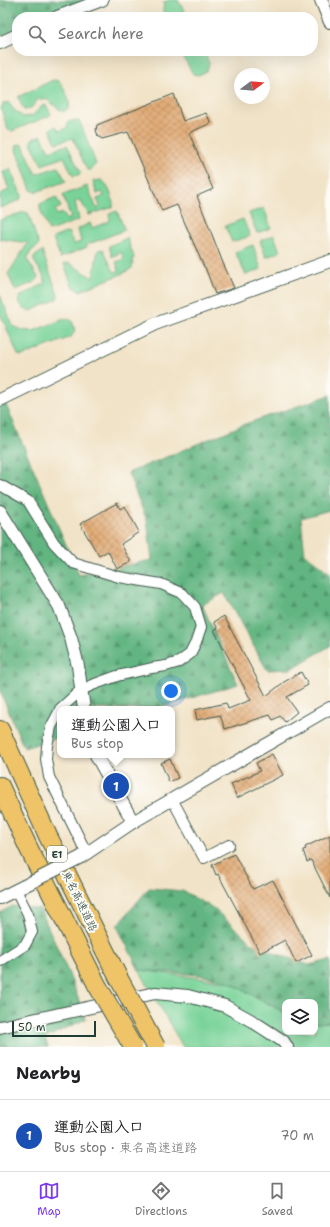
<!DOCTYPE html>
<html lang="en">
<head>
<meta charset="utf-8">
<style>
  :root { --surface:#fff; --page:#f2f2f2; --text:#202124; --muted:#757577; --line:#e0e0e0; --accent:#7c3aed }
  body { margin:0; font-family:"Shantell Sans","Klee One",sans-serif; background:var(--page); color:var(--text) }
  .controls { position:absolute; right:12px; bottom:12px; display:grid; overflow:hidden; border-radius:8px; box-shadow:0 4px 16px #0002 }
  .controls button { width:36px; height:36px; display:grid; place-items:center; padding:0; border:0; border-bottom:1px solid var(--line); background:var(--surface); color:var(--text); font:20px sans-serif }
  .compass { position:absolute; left:234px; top:68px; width:36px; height:36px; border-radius:50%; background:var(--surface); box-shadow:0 4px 16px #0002; rotate:74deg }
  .scale { position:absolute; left:12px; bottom:10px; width:84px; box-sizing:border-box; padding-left:4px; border:2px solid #1f3d34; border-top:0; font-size:11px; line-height:14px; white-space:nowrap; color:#1f3d34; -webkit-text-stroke:3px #fdfcf7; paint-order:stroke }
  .you { position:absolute; left:171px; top:691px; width:14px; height:14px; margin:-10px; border:3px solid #fff; border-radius:50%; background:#1a73e8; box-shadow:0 0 0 6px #1a73e833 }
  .badge { display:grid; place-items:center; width:26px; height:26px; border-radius:50%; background:var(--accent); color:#fff; font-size:13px; font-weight:700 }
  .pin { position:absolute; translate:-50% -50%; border:2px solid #fff; box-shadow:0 1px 4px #0006 }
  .popup { position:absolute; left:57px; top:706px; width:118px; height:52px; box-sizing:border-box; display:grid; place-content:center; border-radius:8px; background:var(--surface); filter:drop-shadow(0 1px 3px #0005); font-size:13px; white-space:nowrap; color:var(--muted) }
  .popup b { font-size:15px; color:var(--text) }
  .popup::after { content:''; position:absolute; left:50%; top:100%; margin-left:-8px; border:8px solid transparent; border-top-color:var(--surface) }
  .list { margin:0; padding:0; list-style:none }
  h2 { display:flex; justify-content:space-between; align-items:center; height:52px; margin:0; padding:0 16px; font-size:17px }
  h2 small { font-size:13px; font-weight:400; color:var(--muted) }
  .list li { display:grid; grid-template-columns:26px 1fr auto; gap:12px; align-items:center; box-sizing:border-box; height:72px; padding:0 16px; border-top:1px solid var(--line) }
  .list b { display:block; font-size:15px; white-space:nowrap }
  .list p { margin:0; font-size:13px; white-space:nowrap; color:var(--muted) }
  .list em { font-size:13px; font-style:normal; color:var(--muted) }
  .icon { flex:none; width:22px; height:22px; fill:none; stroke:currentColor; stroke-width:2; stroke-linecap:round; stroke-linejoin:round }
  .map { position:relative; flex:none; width:330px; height:1047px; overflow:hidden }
  .search { position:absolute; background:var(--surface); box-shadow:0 4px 16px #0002; left:12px; right:12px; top:12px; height:44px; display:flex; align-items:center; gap:10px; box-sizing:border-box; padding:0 14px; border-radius:16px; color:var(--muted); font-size:15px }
  .sheet { height:124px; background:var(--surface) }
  nav { display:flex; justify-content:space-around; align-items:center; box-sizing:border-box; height:56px; border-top:1px solid var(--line); background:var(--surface); font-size:11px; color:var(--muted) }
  nav a { display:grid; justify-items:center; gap:2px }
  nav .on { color:var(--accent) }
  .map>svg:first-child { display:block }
  .grass { fill:#79d399; stroke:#4c8866 }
  .forest { fill:url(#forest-firs); stroke:#40795a }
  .building { fill:url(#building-cross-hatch) }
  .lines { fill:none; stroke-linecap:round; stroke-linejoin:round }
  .minor-casing { stroke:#3e564a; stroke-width:12 }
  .tertiary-casing { stroke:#3e564a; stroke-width:14 }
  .motorway-casing { stroke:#3e564a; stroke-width:20 }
  .minor { stroke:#fff; stroke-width:10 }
  .tertiary { stroke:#fff; stroke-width:12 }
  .motorway { stroke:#efc469; stroke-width:18 }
  .tertiary-bridge-casing { stroke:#3e564a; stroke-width:14; stroke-linecap:butt }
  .motorway-bridge-casing { stroke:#3e564a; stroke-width:20; stroke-linecap:butt }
  .tertiary-bridge { stroke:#fff; stroke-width:12 }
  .motorway-bridge { stroke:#efc469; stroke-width:18 }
  .labels { text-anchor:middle; stroke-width:4; stroke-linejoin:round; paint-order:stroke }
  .shield { fill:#fdfcf7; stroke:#62766e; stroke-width:1 }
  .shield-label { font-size:10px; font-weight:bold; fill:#1f3d34 }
  .street-label { font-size:11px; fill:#1f3d34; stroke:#fdfcf7 }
</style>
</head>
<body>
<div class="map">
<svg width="330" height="1047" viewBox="0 0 330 1047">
  <defs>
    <pattern id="forest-firs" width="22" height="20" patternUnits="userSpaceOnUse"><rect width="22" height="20" fill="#62b581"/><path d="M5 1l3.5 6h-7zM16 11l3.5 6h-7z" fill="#50946a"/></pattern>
    <pattern id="building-cross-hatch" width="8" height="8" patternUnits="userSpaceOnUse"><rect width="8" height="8" fill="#e2ac77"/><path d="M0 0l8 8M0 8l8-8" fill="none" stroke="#b78d62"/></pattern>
  </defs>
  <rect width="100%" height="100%" fill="#fdfcf7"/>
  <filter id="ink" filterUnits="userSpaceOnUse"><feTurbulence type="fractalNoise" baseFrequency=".025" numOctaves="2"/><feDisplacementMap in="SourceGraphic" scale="8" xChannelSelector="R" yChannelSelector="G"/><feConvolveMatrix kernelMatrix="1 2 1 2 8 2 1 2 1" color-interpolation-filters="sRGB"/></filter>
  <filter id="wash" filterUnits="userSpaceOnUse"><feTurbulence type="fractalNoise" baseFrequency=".012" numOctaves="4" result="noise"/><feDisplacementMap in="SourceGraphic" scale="16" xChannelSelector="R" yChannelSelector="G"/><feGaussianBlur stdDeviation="0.9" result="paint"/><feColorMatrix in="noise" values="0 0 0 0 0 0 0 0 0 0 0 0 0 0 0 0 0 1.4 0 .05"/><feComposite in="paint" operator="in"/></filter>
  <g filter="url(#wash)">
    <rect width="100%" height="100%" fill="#f1e3c7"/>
    <g class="grass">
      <polygon points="170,0 178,0 188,17 165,17 163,11 164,2"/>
      <polygon points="180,51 204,51 209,63 207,70 199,75 193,74"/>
      <path d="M 53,80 L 59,81 C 64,87 71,101 69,108 L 63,112 L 46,99 L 38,99 C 34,105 32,109 24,110 L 18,97 Z"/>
      <polygon points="8,102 14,110 23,117 32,116 42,106 46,105 51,114 49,116 12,131 8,130 1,109 3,104"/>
      <polygon points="76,120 80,122 96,164 90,170 87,170 73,138 56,143 50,129 56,126 59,131 67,128 68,122"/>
      <polygon points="41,135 49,151 67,145 81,173 78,175 73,176 64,157 42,165 31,143 32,139"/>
      <polygon points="20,144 23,145 36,174 58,167 66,181 36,192 31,190 16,150 17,145"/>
      <polygon points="10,169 22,196 20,200 0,208 0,194 9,190 3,172"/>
      <path d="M 102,180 C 108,185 114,199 113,207 L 89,215 L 80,200 L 75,202 L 79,220 L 49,231 L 40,209 L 40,204 L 56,197 L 61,207 L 55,210 L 57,215 L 63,213 L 67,220 L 71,218 L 63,195 L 87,186 L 97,209 L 100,206 L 97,199 L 104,196 L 102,192 L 97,194 L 93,181 Z"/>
      <polygon points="264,208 271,228 257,233 249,213"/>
      <polygon points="117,211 125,230 86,245 87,247 60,258 53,238 68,232 74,244 81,242 78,229 90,223 92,228 110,221 109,214"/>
      <polygon points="24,212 28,213 39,245 31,251 27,259 38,277 35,282 15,290 8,274 28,243 0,239 0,220"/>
      <polygon points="243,219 250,236 232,242 225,226"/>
      <polygon points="274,235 280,252 266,257 260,241"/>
      <polygon points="127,238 134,257 132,268 124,273 80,291 72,286 64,264 69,263 93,278 98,250 103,249 114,272 119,271 116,262 124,259 121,252 112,257 109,246"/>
      <polygon points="253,245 261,269 246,275 235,252"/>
      <path d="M 42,251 L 58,295 L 57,299 L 31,311 L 24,309 L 19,302 L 20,297 L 45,283 C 44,272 37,269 33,258 Z"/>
      <polygon points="0,295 13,326 22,330 33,331 67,318 72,321 75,331 71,337 22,356 18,355 0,313"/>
      <polygon points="139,970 229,982 285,1013 285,1032 315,1032 315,1023 330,1022 330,1047 183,1047"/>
    </g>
    <g class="forest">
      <polygon points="0,0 100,0 52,17 17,17 17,29 0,37"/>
      <polygon points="330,395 330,510 301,518 305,554 330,573 330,646 291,669 267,670 224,593 202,605 238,684 155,709 60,709 60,737 24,748 0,691 0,402 4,400 79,575 152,560 147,521 128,473 245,424"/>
      <polygon points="149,888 183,891 213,908 255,946 309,965 330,960 330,1022 315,1023 315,1002 285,1002 285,1013 227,981 199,975 139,970 117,926"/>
      <polygon points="12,906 40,909 69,974 86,1019 45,1038 48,1047 0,1047 0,913"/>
    </g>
    <g id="blocks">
      <g class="building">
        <polygon points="174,94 183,121 206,113 211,123 189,133 213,189 197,196 223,263 234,288 215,294 205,267 204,267 177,205 162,211 128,132 102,139 98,136 96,130 97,125"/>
        <polygon points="117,503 120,509 125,506 139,532 121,544 131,562 117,569 108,551 99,556 80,524"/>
        <polygon points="224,616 266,696 284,682 301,672 308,685 287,697 297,712 285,722 280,716 273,720 270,715 225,729 220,715 197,720 195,710 226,703 228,709 251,700 214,630 218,628 214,622"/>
        <polygon points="272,754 283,775 237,798 231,784 260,771 256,763"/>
        <polygon points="170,759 178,778 169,782 161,763"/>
        <polygon points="330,835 330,898 311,860 307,862 303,850 306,849 305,847"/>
        <polygon points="234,854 253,889 273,880 312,955 296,963 285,940 260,953 218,874 216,875 212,865"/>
      </g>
    </g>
  </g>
  <g filter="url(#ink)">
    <use href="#blocks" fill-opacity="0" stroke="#3e564a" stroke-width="1"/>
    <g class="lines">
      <defs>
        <g id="minor">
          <polyline points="0,485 28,501 54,543 73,563 119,577 161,584 182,593 195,607 201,627 196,642 190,654 179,662 166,666 152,668 117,676 95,684 81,690 60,709"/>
          <polyline points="60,710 51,727 47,746 46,759 49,777 87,854"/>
          <polyline points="172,799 204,858 229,845"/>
          <polyline points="0,961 25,945 32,932 28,914 16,890"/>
        </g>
        <g id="tertiary">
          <polyline points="321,0 330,22"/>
          <polyline points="57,17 102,0"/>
          <polyline points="0,43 17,35"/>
          <polyline points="0,400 155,324 330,261"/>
          <polyline points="0,511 59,606 71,638 78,666 84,709"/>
          <polyline points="96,755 133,822"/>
          <polyline points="81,857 133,822 330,708"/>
          <polyline points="0,898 24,886"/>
          <polyline points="0,1027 155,993 188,996 225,1006 252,1021 283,1041 287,1047"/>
        </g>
        <g id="motorway">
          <polyline points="0,730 48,836 118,977"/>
          <polyline points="0,786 28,847 97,985"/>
        </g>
      </defs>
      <use href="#minor" class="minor-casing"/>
      <use href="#tertiary" class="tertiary-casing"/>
      <use href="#motorway" class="motorway-casing"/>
      <use href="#minor" class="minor"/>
      <use href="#tertiary" class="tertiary"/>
      <use href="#motorway" class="motorway"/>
      <defs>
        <polyline id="tertiary-bridge" points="24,886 81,857"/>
        <g id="motorway-bridge">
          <polyline points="118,977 156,1047"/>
          <polyline points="97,985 133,1047"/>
        </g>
      </defs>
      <use href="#tertiary-bridge" class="tertiary-bridge-casing"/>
      <use href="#motorway-bridge" class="motorway-bridge-casing"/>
      <use href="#tertiary-bridge" class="tertiary-bridge"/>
      <use href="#motorway-bridge" class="motorway-bridge"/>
    </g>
  </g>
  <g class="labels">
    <rect class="shield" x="47" y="846" width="20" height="16" rx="3"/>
    <g class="shield-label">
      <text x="57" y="858">E1</text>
    </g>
    <g class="street-label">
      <text transform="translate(80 901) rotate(64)" y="4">東名高速道路</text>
    </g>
  </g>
</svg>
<div class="controls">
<button><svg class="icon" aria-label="layers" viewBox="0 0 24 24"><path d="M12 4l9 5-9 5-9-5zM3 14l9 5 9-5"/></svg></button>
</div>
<svg class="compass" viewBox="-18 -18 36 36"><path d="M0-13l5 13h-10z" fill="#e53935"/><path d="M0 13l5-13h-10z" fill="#757577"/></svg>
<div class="scale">50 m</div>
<div class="you"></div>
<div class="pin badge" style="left:116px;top:786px;background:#1a4fb4">1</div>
<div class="popup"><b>運動公園入口</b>Bus stop</div>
<div class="search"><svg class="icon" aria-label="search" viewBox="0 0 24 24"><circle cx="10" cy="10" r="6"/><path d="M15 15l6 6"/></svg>Search here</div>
</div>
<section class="sheet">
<h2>Nearby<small></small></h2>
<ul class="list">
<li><span class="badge" style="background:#1a4fb4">1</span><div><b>運動公園入口</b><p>Bus stop · 東名高速道路</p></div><em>70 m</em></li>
</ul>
</section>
<nav>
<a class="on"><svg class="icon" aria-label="map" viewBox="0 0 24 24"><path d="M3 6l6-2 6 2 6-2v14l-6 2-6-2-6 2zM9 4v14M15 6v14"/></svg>Map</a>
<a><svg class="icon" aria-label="directions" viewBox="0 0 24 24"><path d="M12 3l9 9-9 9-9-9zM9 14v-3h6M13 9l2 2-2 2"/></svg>Directions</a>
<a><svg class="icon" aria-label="saved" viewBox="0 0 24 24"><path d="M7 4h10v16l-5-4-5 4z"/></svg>Saved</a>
</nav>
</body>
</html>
